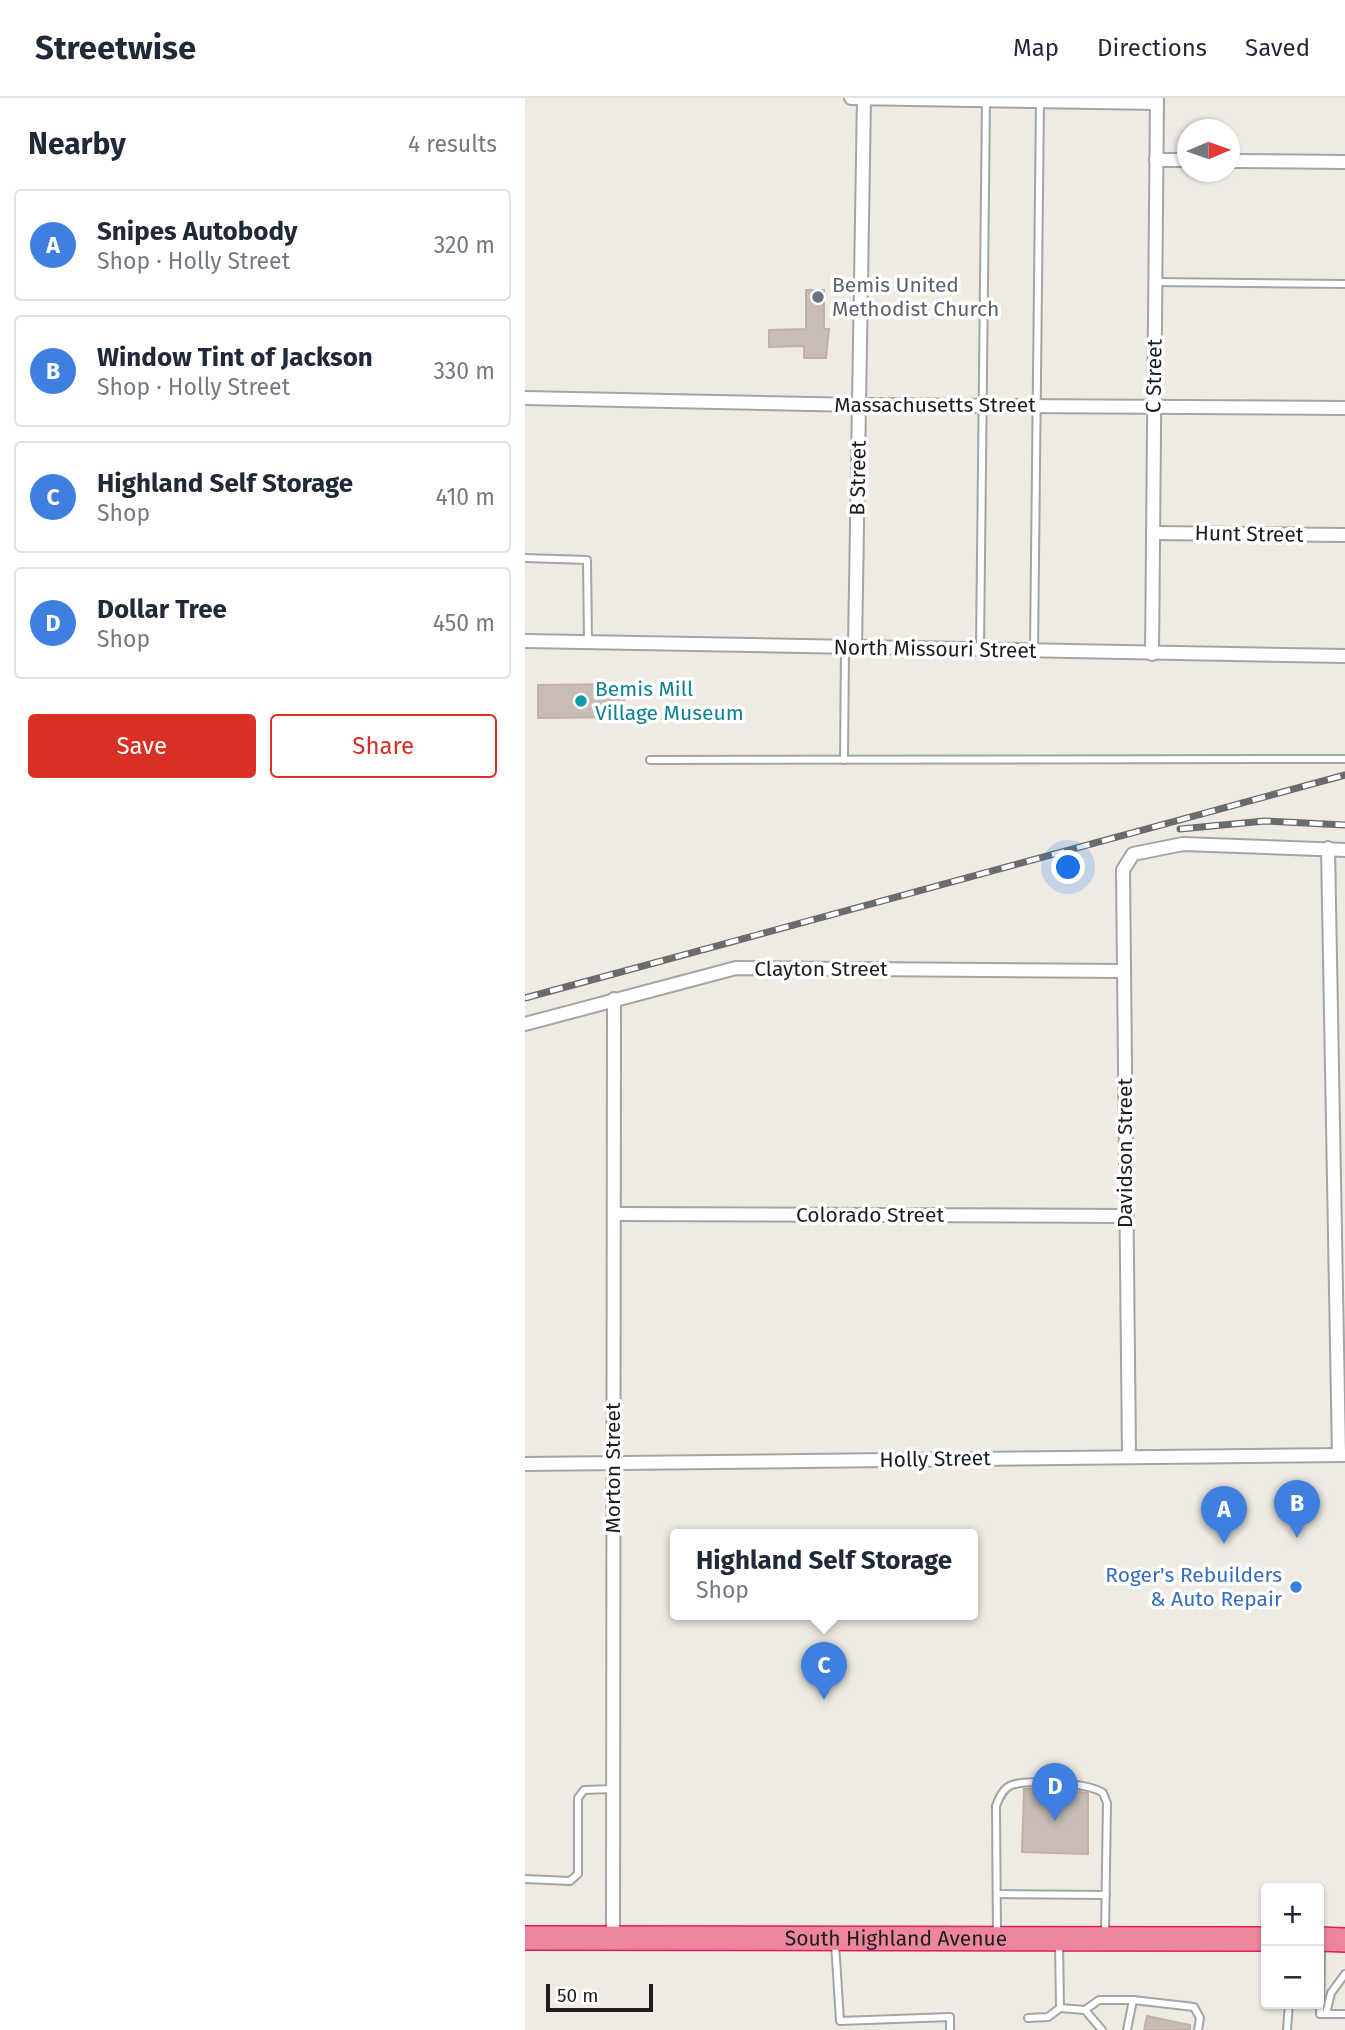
<!DOCTYPE html>
<html lang="en">
<head>
<meta charset="utf-8">
<style>
  :root { --surface:#fff; --page:#f6f6f7; --text:#1f2937; --muted:#747a83; --line:#e0e1e3; --accent:#d93025 }
  body { margin:0; font-family:"Fira Sans",sans-serif; background:var(--page); color:var(--text) }
  .controls { position:absolute; right:21px; bottom:21px; display:grid; overflow:hidden; border-radius:7px; box-shadow:0 2px 5px #0004 }
  .controls button { width:63px; height:63px; display:grid; place-items:center; padding:0; border:0; border-bottom:2px solid var(--line); background:var(--surface); color:var(--text); font:35px sans-serif }
  .compass { position:absolute; left:652px; top:21px; width:63px; height:63px; border-radius:50%; background:var(--surface); box-shadow:0 2px 5px #0004; rotate:88deg }
  .scale { position:absolute; left:21px; bottom:18px; width:107px; box-sizing:border-box; padding-left:7px; border:4px solid #1d1d1d; border-top:0; font-size:19px; line-height:24px; white-space:nowrap; color:#1d1d1d; -webkit-text-stroke:5px #fff; paint-order:stroke }
  .you { position:absolute; left:544px; top:770px; width:24px; height:24px; margin:-18px; border:5px solid #fff; border-radius:50%; background:#1a73e8; box-shadow:0 0 0 10px #1a73e833 }
  .badge { display:grid; place-items:center; width:46px; height:46px; border-radius:50%; background:var(--accent); color:#fff; font-size:23px; font-weight:700 }
  .pin { position:absolute; translate:-50% -58px; filter:drop-shadow(0 2px 4px #0008) }
  .pin::after { content:''; position:absolute; top:37px; width:24px; height:21px; background:inherit; clip-path:polygon(0 0,100% 0,50% 100%) }
  .popup { position:absolute; left:145px; top:1431px; width:308px; height:91px; box-sizing:border-box; display:grid; place-content:center; border-radius:7px; background:var(--surface); filter:drop-shadow(0 2px 5px #0005); font-size:23px; white-space:nowrap; color:var(--muted) }
  .popup b { font-size:26px; color:var(--text) }
  .popup::after { content:''; position:absolute; left:50%; top:100%; margin-left:-14px; border:14px solid transparent; border-top-color:var(--surface) }
  .list { margin:0; padding:0; list-style:none }
  h2 { display:flex; justify-content:space-between; align-items:center; height:91px; margin:0; padding:0 28px; font-size:30px }
  h2 small { font-size:23px; font-weight:400; color:var(--muted) }
  .list li { display:grid; grid-template-columns:46px 1fr auto; gap:21px; align-items:center; box-sizing:border-box; height:112px; margin:0 14px 14px; padding:0 14px; border:2px solid var(--line); border-radius:7px }
  .list b { display:block; font-size:26px; white-space:nowrap }
  .list p { margin:0; font-size:23px; white-space:nowrap; color:var(--muted) }
  .list em { font-size:23px; font-style:normal; color:var(--muted) }
  .actions { display:flex; gap:14px; padding:21px 28px }
  .actions a { flex:1; padding:16px 0; border:2px solid var(--accent); border-radius:7px; text-align:center; font-size:24px; color:var(--accent) }
  .actions .main { background:var(--accent); color:#fff }
  .map { position:relative; flex:none; width:820px; height:1932px; overflow:hidden }
  header { display:flex; align-items:center; gap:42px; box-sizing:border-box; height:98px; padding:0 35px; background:var(--surface); border-bottom:2px solid var(--line) }
  header strong { font-size:33px }
  nav { display:flex; gap:38px; margin-inline-start:auto; font-size:24px }
  main { display:flex }
  aside { flex:1; background:var(--surface) }
  .map>svg:first-child { display:block }
  .building { fill:#c7bcb6; stroke:#c1b0a4; stroke-width:2 }
  .lines { fill:none; stroke-linecap:round; stroke-linejoin:round }
  .lane-casing { stroke:#a4a4a4; stroke-width:10 }
  .street-casing { stroke:#a4a4a4; stroke-width:16 }
  .highway-casing { stroke:#e21b67; stroke-width:26 }
  .lane { stroke:#fff; stroke-width:6 }
  .street { stroke:#fff; stroke-width:12 }
  .highway { stroke:#eb869d; stroke-width:23 }
  .rail-casing { stroke:#6b6b6b; stroke-width:7 }
  .rail { stroke:#fff; stroke-width:4.5; stroke-dasharray:13; stroke-linecap:butt }
  .worship-dot { fill:#6b7280; stroke:#fff; stroke-width:2.5 }
  .culture-dot { fill:#0f9aa8; stroke:#fff; stroke-width:2.5 }
  .shop-dot { fill:#3f7fe0; stroke:#fff; stroke-width:2.5 }
  .labels { text-anchor:middle; stroke-width:7; stroke-linejoin:round; paint-order:stroke }
  .worship-label { font-size:21px; fill:#5b616d; stroke:#fff; text-anchor:start }
  .street-label { font-size:21px; fill:#1d1d1d; stroke:#fff }
  .culture-label { font-size:21px; fill:#0d838f; stroke:#fff; text-anchor:start }
  .shop-label { font-size:21px; fill:#366cbe; stroke:#fff; text-anchor:end }
</style>
</head>
<body>
<header>
<strong>Streetwise</strong>
<nav><a>Map</a><a>Directions</a><a>Saved</a></nav>
</header>
<main>
<aside>
<h2>Nearby<small>4 results</small></h2>
<ul class="list">
<li><span class="badge" style="background:#3f7fe0">A</span><div><b>Snipes Autobody</b><p>Shop · Holly Street</p></div><em>320 m</em></li>
<li><span class="badge" style="background:#3f7fe0">B</span><div><b>Window Tint of Jackson</b><p>Shop · Holly Street</p></div><em>330 m</em></li>
<li><span class="badge" style="background:#3f7fe0">C</span><div><b>Highland Self Storage</b><p>Shop</p></div><em>410 m</em></li>
<li><span class="badge" style="background:#3f7fe0">D</span><div><b>Dollar Tree</b><p>Shop</p></div><em>450 m</em></li>
</ul>
<div class="actions"><a class="main">Save</a><a>Share</a></div>
</aside>
<div class="map">
<svg width="820" height="1932" viewBox="0 0 820 1932">
  <rect width="100%" height="100%" fill="#efebe3"/>
  <g class="building">
    <polygon points="281,192 299,192 299,231 304,231 301,260 279,260 279,248 244,249 244,232 281,231"/>
    <polygon points="99,586 99,619 13,620 13,587"/>
    <polygon points="499,1691 534,1691 563,1695 563,1756 497,1754"/>
    <polygon points="622,1918 665,1927 665,1932 619,1932"/>
  </g>
  <g class="lines">
    <defs>
      <g id="lane">
        <polyline points="630,184 820,186"/>
        <polyline points="0,460 62,462 63,544"/>
        <polyline points="455,550 461,1"/>
        <polyline points="509,552 515,3"/>
        <polyline points="125,662 820,661"/>
        <polyline points="319,662 320,549"/>
        <polyline points="0,1781 45,1783 53,1776 53,1700 59,1692 88,1691"/>
        <polyline points="472,1796 581,1797"/>
        <path d="M 472,1838 L 471,1708 C 474,1700 478,1690 487,1687 C 504,1681 565,1685 578,1695 L 582,1705 L 580,1835"/>
        <polyline points="310,1845 315,1923 425,1919 425,1932"/>
        <polyline points="534,1845 535,1910"/>
        <polyline points="796,1847 795,1916 820,1916"/>
        <polyline points="560,1912 577,1932"/>
        <polyline points="801,1916 806,1895 820,1876"/>
        <polyline points="503,1920 523,1919 535,1910 560,1912 574,1902 608,1902 669,1909 675,1920 673,1932"/>
        <polyline points="602,1932 608,1902"/>
        <polyline points="762,1932 764,1906"/>
      </g>
      <g id="street">
        <polyline points="326,0 632,5"/>
        <polyline points="631,62 662,62"/>
        <polyline points="704,63 820,64"/>
        <polyline points="0,300 334,307 820,310"/>
        <polyline points="628,435 820,437"/>
        <polyline points="0,543 820,558"/>
        <polyline points="330,550 339,0"/>
        <polyline points="627,556 632,0"/>
        <polyline points="803,750 814,1357"/>
        <polyline points="0,926 211,870 599,873"/>
        <polyline points="91,1116 600,1118"/>
        <polyline points="604,1358 598,772 608,756 658,746 820,752"/>
        <polyline points="0,1366 820,1357"/>
        <polyline points="88,1838 89,901"/>
      </g>
      <g id="highway">
        <path id="s1" d="M 0,1840 L 741,1841"/>
        <polyline points="794,1841 820,1842"/>
      </g>
    </defs>
    <use href="#lane" class="lane-casing"/>
    <use href="#street" class="street-casing"/>
    <use href="#highway" class="highway-casing"/>
    <use href="#lane" class="lane"/>
    <use href="#street" class="street"/>
    <use href="#highway" class="highway"/>
    <defs>
      <g id="rail">
        <polyline points="655,731 740,723 820,727"/>
        <polyline points="0,900 820,677"/>
      </g>
    </defs>
    <use href="#rail" class="rail-casing"/>
    <use href="#rail" class="rail"/>
  </g>
  <circle class="worship-dot" cx="293" cy="199" r="7"/>
  <circle class="culture-dot" cx="56" cy="603" r="7"/>
  <circle class="shop-dot" cx="771" cy="1489" r="7"/>
  <g class="labels">
    <g class="worship-label">
      <text x="307" y="194">Bemis United<tspan x="307" dy="24">Methodist Church</tspan></text>
    </g>
    <g class="street-label">
      <text transform="translate(629 278) rotate(-89)" y="7">C Street</text>
      <text x="410" y="314">Massachusetts Street</text>
      <text transform="translate(333 380) rotate(-89)" y="7">B Street</text>
      <text transform="translate(724 436) rotate(1)" y="7">Hunt Street</text>
      <text transform="translate(410 551) rotate(1)" y="7">North Missouri Street</text>
      <text x="296" y="878">Clayton Street</text>
      <text transform="translate(600 1055) rotate(-90)" y="7">Davidson Street</text>
      <text x="345" y="1124">Colorado Street</text>
      <text transform="translate(410 1361) rotate(-1)" y="7">Holly Street</text>
      <text transform="translate(88 1370) rotate(-90)" y="7">Morton Street</text>
      <text dy="7" stroke="none"><textPath href="#s1" startOffset="371">South Highland Avenue</textPath></text>
    </g>
    <g class="culture-label">
      <text x="70" y="598">Bemis Mill<tspan x="70" dy="24">Village Museum</tspan></text>
    </g>
    <g class="shop-label">
      <text x="757" y="1484">Roger's Rebuilders<tspan x="757" dy="24">&amp; Auto Repair</tspan></text>
    </g>
  </g>
</svg>
<div class="controls">
<button>+</button>
<button>−</button>
</div>
<svg class="compass" viewBox="-18 -18 36 36"><path d="M0-13l5 13h-10z" fill="#e53935"/><path d="M0 13l5-13h-10z" fill="#747a83"/></svg>
<div class="scale">50 m</div>
<div class="you"></div>
<div class="pin badge" style="left:699px;top:1446px;background:#3f7fe0">A</div>
<div class="pin badge" style="left:772px;top:1440px;background:#3f7fe0">B</div>
<div class="pin badge" style="left:299px;top:1602px;background:#3f7fe0">C</div>
<div class="popup"><b>Highland Self Storage</b>Shop</div>
<div class="pin badge" style="left:530px;top:1723px;background:#3f7fe0">D</div>
</div>
</main>
</body>
</html>
